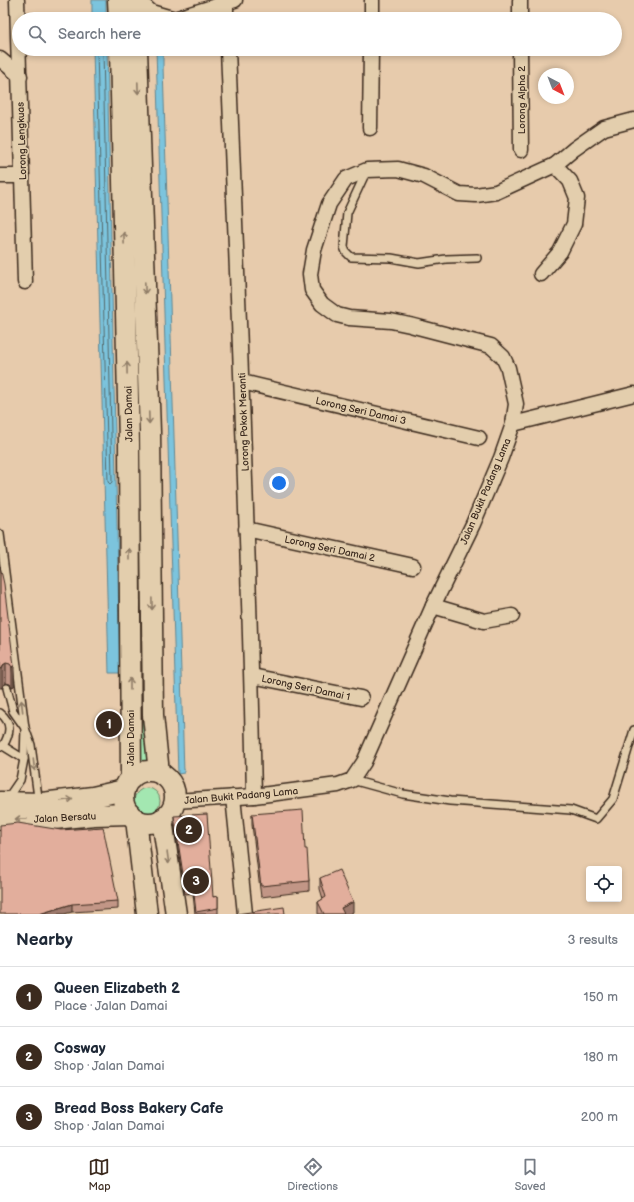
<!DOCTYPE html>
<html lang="en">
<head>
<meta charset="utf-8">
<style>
  :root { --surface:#fff; --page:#f6f6f7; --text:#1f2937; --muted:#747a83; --line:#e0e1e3; --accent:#3b2a1e }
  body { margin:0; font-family:"Balsamiq Sans",sans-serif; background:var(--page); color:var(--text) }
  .controls { position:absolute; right:12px; bottom:12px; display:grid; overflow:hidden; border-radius:4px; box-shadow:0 2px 6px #0003 }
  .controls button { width:36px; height:36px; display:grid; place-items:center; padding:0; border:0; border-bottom:1px solid var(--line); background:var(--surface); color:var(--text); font:20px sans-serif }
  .compass { position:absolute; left:538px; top:68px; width:36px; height:36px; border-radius:50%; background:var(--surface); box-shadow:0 2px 6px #0003; rotate:138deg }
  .you { position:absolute; left:279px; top:483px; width:14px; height:14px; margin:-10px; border:3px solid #fff; border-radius:50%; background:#1a73e8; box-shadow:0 0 0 6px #1a73e833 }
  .badge { display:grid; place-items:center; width:26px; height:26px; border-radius:50%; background:var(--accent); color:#fff; font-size:13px; font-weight:700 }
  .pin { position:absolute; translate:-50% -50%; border:2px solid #fff; box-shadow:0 1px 4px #0006 }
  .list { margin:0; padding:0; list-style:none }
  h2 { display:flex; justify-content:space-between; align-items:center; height:52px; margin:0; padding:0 16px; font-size:17px }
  h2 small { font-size:13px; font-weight:400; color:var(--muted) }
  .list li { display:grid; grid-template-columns:26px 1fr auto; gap:12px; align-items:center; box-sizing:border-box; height:60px; padding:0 16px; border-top:1px solid var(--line) }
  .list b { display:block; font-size:15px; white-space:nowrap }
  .list p { margin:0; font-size:13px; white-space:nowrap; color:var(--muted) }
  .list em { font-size:13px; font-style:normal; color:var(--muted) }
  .icon { flex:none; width:22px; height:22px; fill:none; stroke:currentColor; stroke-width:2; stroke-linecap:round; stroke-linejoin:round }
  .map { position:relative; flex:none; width:634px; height:914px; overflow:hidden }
  .search { position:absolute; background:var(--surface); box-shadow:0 2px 6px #0003; left:12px; right:12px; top:12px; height:44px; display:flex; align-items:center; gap:10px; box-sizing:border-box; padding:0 14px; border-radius:22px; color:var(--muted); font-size:15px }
  .sheet { height:232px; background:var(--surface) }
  nav { display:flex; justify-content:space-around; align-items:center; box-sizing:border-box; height:56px; border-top:1px solid var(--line); background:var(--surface); font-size:11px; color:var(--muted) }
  nav a { display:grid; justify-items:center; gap:2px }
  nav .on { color:var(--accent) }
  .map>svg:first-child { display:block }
  .green { fill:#a3e7b1; stroke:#6f8868 }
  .water { fill:#7cc4dd; stroke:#628691 }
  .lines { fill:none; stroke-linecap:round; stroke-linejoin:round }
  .shore { stroke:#55686a; stroke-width:1 }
  .lane-casing { stroke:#3b2a1e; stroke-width:10 }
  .street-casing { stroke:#3b2a1e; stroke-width:17 }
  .secondary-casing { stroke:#3b2a1e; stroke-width:23 }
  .lane { stroke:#e3cead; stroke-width:7 }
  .street { stroke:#e3cead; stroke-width:14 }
  .secondary { stroke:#e3cead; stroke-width:20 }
  .wall { fill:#c29686; stroke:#3b2a1e }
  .shaded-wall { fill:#9e7a6d; stroke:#3b2a1e }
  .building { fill:#e2ae9c; stroke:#3b2a1e }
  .oneway { stroke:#8f7c66 }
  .labels { text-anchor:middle; stroke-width:3.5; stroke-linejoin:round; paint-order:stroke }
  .street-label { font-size:10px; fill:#3b2a1e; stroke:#e3cead }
</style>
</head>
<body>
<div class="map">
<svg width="634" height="914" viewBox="0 0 634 914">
  <rect width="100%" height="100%" fill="#e7cbac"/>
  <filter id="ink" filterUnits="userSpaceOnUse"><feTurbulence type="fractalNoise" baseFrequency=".025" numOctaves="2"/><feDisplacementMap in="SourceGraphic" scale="8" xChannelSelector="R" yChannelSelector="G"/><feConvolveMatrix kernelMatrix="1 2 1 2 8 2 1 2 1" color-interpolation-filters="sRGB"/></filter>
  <g filter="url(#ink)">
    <g class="green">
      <polygon points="135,343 141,540 143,693 145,733 151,768 136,767"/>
      <circle cx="147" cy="801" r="13"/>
    </g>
    <g class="water">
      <rect x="92" y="0" width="14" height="19"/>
      <polygon points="93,49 107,49 120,673 109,673"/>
      <polygon points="156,49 163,49 163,66 184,773 178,774"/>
    </g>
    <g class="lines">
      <polyline class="shore" points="97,49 108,482 110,484 112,482 103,49"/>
      <defs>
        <g id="lane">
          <polyline points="366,172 347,213 344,247 346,252 351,257 391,258 419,263 446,259 477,258"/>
          <polyline points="0,534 25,728 24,759"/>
          <polyline points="7,688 13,711 25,728 31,745 38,797 40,801"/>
          <path d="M 0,713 C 13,723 10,734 3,746"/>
          <polyline points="0,746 3,746 24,759 20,780 7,799"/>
          <polyline points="352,780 403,794 450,801 571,810 596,819 613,799 634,730"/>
        </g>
        <g id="street">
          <polyline points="17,0 25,282"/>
          <polyline points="138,0 151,12 175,19"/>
          <polyline points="520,0 520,19"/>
          <polyline points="226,3 226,19"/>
          <polyline points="174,19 235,0"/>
          <polyline points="372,19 372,0"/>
          <path d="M 228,49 C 238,298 249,547 254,796"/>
          <polyline points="520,49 521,150"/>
          <polyline points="0,59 20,76"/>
          <polyline points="370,128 371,49"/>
          <polyline points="0,176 22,176"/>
          <polyline points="541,274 560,252 574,224 577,198 570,181 555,165"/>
          <polyline points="242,382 479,438"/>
          <polyline points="513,424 634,394"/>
          <polyline points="246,529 413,566"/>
          <polyline points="433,606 484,621 512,616"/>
          <polyline points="252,676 361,698"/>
          <polyline points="233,797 245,914"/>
          <polyline points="175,801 254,796 338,785 352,780 364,762 433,606 473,524 501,458 513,424 516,404 508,368 503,357 491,346 410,325 391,321 349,318 337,315 322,304 312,290 310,274 314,250 329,204 346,179 367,170 398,169 424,176 459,194 476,195 496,192 555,165 574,149 604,128 634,120"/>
        </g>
        <g id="secondary">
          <polyline points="118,0 119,19"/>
          <polyline points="137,19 137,0"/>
          <polyline points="120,49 129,443 131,779"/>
          <polyline points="137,49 150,432 153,715 159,773"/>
          <circle cx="149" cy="797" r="26"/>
          <polyline points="0,802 42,803 93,797 124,790"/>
          <polyline points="0,819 54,819 94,815 130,814"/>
          <polyline points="136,819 147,914"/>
          <polyline points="162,819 176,914"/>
        </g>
      </defs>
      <use href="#lane" class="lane-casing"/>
      <use href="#street" class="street-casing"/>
      <use href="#secondary" class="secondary-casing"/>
      <use href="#lane" class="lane"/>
      <use href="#street" class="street"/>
      <use href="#secondary" class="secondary"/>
    </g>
    <g class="wall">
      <polygon points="0,566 14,686 12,687 10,684 6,683 3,685 2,688 0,688"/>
      <polygon points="252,814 305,849 309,881 309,891 261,897 252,825"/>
      <polygon points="174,816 213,897 218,896 218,914 195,914 193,893 185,894 174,823"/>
      <polygon points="0,825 118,901 118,909 72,912"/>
      <polygon points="320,878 353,912 350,914 318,914 318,902 323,899 320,889"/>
    </g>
    <g class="shaded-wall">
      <polygon points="6,663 6,683 3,685 2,688 2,669 3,665"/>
      <polygon points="14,666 14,686 12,687 12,667"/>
      <polygon points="353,902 353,912 350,914 341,914 341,908"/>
      <polygon points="72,904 72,912 64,914 39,914"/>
    </g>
    <g class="building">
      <polygon points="0,566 4,584 14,666 12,667 10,664 6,663 3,665 2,669 0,668"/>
      <polygon points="303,810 305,849 307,849 309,881 261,886 252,814"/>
      <polygon points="207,814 213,897 218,896 218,908 196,912 193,886 185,887 174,816"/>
      <polygon points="18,823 61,830 103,827 118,901 72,904 39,914 0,914 0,825"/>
      <polygon points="339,870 353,902 341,908 344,914 324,914 318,902 326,897 320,878"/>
      <polygon points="284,907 285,914 237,914"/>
    </g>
    <defs><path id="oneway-shaft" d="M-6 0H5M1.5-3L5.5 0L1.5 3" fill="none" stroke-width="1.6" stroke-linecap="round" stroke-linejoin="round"/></defs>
    <g class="oneway">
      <use href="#oneway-shaft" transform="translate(138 88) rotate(88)"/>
      <use href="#oneway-shaft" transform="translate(124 238) rotate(-91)"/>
      <use href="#oneway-shaft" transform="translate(145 288) rotate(88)"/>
      <use href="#oneway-shaft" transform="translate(127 368) rotate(-91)"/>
      <use href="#oneway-shaft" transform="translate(149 418) rotate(88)"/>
      <use href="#oneway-shaft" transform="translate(129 554) rotate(-90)"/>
      <use href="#oneway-shaft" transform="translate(152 604) rotate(89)"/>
      <use href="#oneway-shaft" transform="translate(130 684) rotate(-90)"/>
      <use href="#oneway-shaft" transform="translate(22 706) rotate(-97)"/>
      <use href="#oneway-shaft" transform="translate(34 765) rotate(83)"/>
      <use href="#oneway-shaft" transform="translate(67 800) rotate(-7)"/>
      <use href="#oneway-shaft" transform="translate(21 819) rotate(-180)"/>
      <use href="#oneway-shaft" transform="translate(168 858) rotate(82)"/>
    </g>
  </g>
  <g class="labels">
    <g class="street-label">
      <text transform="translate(521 100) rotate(-90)" y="4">Lorong Alpha 2</text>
      <text transform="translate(21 141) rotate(-92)" y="4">Lorong Lengkuas</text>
      <text transform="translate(361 410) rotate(13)" y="4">Lorong Seri Damai 3</text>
      <text transform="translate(128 414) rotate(-91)" y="4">Jalan Damai</text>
      <text transform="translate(243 422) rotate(-92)" y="4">Lorong Pokok Meranti</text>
      <text transform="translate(485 491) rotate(-67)" y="4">Jalan Bukit Padang Lama</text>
      <text transform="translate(330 548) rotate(12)" y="4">Lorong Seri Damai 2</text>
      <text transform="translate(306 687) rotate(12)" y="4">Lorong Seri Damai 1</text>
      <text transform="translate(130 738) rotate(-90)" y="4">Jalan Damai</text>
      <text transform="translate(241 795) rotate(-5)" y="4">Jalan Bukit Padang Lama</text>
      <text transform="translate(65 817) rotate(-3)" y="4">Jalan Bersatu</text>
    </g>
  </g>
</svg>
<div class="controls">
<button><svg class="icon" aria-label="locate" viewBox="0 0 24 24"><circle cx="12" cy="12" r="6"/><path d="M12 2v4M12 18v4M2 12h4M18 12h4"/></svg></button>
</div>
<svg class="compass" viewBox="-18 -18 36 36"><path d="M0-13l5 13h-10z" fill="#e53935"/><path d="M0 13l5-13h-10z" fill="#747a83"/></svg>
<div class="you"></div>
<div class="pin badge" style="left:109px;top:724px">1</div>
<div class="pin badge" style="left:189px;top:830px">2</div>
<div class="pin badge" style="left:196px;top:881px">3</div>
<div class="search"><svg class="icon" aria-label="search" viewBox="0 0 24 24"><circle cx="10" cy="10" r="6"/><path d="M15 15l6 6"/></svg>Search here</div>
</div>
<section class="sheet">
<h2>Nearby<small>3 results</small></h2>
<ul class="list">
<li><span class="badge">1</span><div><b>Queen Elizabeth 2</b><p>Place · Jalan Damai</p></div><em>150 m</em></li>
<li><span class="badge">2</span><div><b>Cosway</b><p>Shop · Jalan Damai</p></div><em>180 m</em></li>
<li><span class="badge">3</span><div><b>Bread Boss Bakery Cafe</b><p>Shop · Jalan Damai</p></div><em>200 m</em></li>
</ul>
</section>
<nav>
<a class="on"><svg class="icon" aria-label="map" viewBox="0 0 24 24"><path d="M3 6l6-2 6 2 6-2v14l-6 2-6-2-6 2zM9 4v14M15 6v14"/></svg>Map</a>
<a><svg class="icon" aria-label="directions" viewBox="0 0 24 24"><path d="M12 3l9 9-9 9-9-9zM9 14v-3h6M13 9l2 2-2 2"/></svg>Directions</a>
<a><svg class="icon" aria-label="saved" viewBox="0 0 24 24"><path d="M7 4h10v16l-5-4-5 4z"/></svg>Saved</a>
</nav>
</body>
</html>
